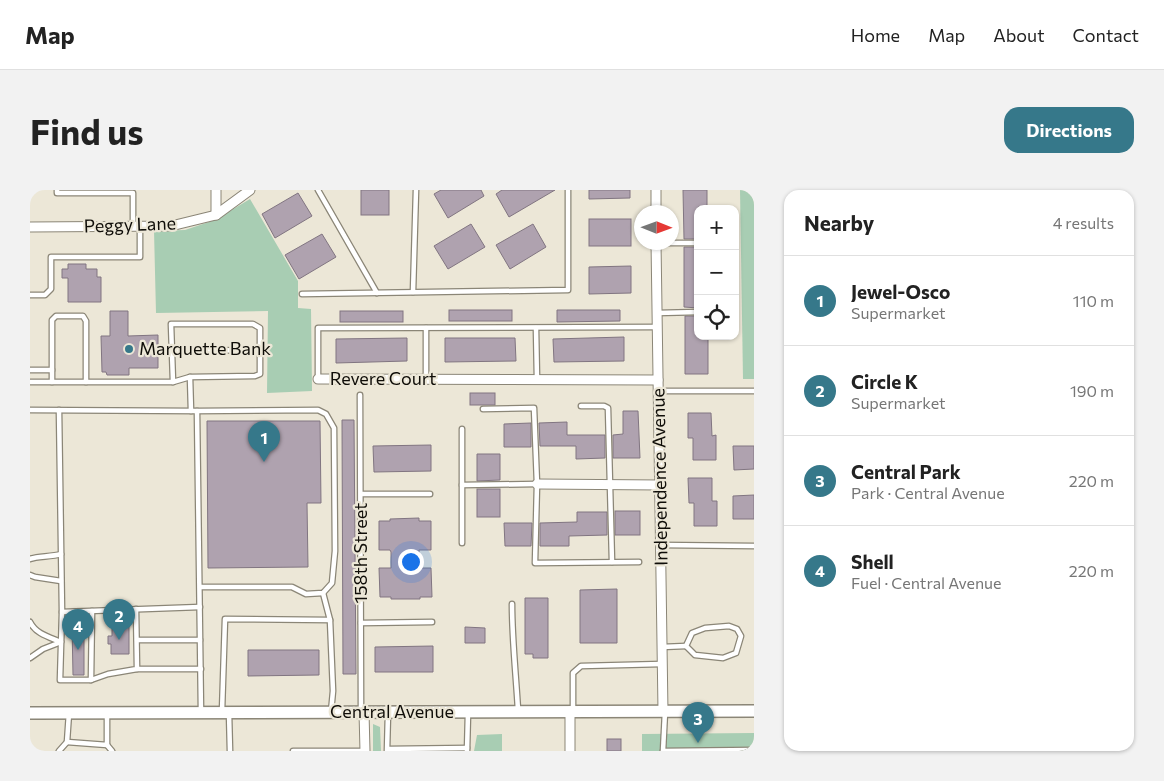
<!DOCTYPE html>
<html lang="en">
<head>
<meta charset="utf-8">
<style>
  :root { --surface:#fff; --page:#f2f2f2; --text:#222; --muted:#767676; --line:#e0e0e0; --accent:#36788a }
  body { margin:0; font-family:Commissioner,sans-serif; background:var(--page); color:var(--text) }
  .controls { position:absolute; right:15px; top:15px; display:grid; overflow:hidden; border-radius:10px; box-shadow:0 1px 4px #0004 }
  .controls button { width:45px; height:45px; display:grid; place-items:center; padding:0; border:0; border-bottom:1px solid var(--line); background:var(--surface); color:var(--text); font:25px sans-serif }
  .compass { position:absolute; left:604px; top:15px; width:45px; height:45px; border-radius:50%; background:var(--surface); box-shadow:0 1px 4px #0004; rotate:91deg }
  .you { position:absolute; left:380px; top:371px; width:18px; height:18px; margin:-12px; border:4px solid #fff; border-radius:50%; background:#1a73e8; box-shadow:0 0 0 8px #1a73e833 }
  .badge { display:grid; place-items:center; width:32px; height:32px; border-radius:50%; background:var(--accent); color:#fff; font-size:16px; font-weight:700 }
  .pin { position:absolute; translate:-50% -41px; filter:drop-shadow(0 1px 2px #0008) }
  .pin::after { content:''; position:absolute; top:26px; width:18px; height:15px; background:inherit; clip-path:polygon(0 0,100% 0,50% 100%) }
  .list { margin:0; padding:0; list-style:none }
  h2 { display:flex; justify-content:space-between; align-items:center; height:65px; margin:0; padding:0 20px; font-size:21px }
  h2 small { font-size:16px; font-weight:400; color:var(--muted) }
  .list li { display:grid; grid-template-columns:32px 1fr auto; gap:15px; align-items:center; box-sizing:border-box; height:90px; padding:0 20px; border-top:1px solid var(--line) }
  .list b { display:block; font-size:19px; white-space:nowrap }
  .list p { margin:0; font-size:16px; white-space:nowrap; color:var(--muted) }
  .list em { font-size:16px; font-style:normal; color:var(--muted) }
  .icon { flex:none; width:28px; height:28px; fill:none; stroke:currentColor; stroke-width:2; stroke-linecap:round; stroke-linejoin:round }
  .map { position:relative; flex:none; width:724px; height:561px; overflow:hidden; border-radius:15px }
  header { display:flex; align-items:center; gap:30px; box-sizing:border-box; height:70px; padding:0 25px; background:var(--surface); border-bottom:1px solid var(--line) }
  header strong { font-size:24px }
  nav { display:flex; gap:28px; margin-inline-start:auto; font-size:18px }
  .intro { display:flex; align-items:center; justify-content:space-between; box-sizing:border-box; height:120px; padding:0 30px }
  h1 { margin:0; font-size:35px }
  .button { padding:12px 22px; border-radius:15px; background:var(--accent); color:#fff; font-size:18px; font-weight:700 }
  main { display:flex; gap:30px; padding:0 30px }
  aside { flex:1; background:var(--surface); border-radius:15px; box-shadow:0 1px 4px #0004 }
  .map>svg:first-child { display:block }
  .green { fill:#a8cdb3 }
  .building { fill:#afa2af; stroke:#817581 }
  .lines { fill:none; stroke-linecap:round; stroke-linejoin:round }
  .service-casing { stroke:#8b8677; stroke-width:7 }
  .minor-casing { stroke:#8b8677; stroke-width:11 }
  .tertiary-casing { stroke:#8b8677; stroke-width:14 }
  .service { stroke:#fff; stroke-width:4.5 }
  .minor { stroke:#fff; stroke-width:9 }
  .tertiary { stroke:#fff; stroke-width:11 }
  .poi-dot { fill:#36788a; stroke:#ece7d7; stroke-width:2 }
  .labels { text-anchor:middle; stroke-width:4.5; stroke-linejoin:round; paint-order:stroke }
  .street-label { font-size:18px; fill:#0f0d08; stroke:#ece7d7 }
  .poi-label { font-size:18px; fill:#0f0d08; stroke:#ece7d7; text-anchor:start }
</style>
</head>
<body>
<header>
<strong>Map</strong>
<nav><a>Home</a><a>Map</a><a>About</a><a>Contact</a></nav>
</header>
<div class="intro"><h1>Find us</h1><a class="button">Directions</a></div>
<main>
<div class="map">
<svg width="724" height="561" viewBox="0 0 724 561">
  <rect width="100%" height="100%" fill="#ece7d7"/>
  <g class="green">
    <polygon points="710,0 724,0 724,189 713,189"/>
    <polygon points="220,9 268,91 268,118 281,119 282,201 237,203 238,121 126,123 124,41 155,40 185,30"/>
    <polygon points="343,534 350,537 351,561 343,561"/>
    <polygon points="724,543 724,561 612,561 612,544"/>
    <polygon points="472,544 472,561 444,561 447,545"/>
  </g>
  <g class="building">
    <rect x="331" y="0" width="28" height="25"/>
    <polygon points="411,0 451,0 454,6 418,28 404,4"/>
    <polygon points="472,0 525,0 479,27 466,4"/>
    <polygon points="559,0 600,0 600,8 559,9"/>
    <polygon points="653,0 677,0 677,17 668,17 668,49 654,49"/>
    <polygon points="268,3 282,26 245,48 232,24"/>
    <rect x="559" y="29" width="42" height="27"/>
    <polygon points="441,34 455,57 418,79 404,56"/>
    <polygon points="503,34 516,57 480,79 466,55"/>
    <polygon points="292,44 306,67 269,89 255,65"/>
    <polygon points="654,57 668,57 668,118 654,117"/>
    <polygon points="38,74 56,74 56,79 67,79 67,87 71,87 71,112 38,112 38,88 32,88 32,79 38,79"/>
    <polygon points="601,76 601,103 559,104 559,77"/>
    <rect x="419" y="120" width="63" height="11"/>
    <polygon points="527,120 590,120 590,131 527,132"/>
    <polygon points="80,121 98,121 98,146 128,145 128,178 99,178 99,185 77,185 76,182 72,182 71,146 80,146"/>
    <rect x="310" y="121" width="63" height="11"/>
    <polygon points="655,126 668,126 668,146 678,146 678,184 655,184"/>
    <polygon points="594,147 594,171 524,172 523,149"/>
    <polygon points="377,148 377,171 306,173 306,149"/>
    <polygon points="415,148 485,148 486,171 415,172"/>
    <rect x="440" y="203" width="25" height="12"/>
    <polygon points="593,221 608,221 610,268 583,268 583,245 593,244"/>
    <polygon points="658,223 681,223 682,246 686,245 686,270 663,270 663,248 658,248"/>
    <polygon points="312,230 324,230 326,484 313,484"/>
    <polygon points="177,231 290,231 291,313 277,313 278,377 178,378"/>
    <polygon points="537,232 537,245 575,245 575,268 546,269 546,256 510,256 509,233"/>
    <polygon points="501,233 501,257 474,257 474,234"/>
    <polygon points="401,255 401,281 344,282 343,256"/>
    <polygon points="703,256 724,256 724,279 704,280"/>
    <polygon points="447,264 470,264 470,290 447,291"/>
    <polygon points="658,288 682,288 682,311 687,311 687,336 664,336 664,313 659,313"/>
    <rect x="447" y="299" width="23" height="28"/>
    <polygon points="724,305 724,329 703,329 703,306"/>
    <rect x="585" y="321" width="25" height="24"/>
    <polygon points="547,322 577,322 577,345 539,346 539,356 510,356 510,333 547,332"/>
    <polygon points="389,328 389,331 401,331 401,360 389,360 389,362 390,378 401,378 402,407 390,407 390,409 361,409 361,407 350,407 349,378 361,378 361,362 360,360 349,360 349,331 360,331 360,329"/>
    <polygon points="474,333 502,333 501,356 475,356"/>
    <polygon points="587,399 587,453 550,453 550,400"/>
    <polygon points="495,408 518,408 518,468 503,468 503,464 495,464"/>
    <polygon points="42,435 54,435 54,485 43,485"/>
    <polygon points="82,436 99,436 99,464 81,464 81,454 78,454 78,446 82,446"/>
    <polygon points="435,437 455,438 455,453 435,453"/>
    <polygon points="403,456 403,482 345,482 345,457"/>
    <polygon points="218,460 289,460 289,485 218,486"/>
    <rect x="577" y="549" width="14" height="12"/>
  </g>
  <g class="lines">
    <defs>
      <g id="service">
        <polyline points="27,0 27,3 103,3 103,37"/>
        <polyline points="288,0 347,103"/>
        <polyline points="626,53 668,53"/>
        <polyline points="383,102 386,0"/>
        <polyline points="272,104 538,100 538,0"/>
        <polyline points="0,105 15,105 21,99 21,67 110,67 110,36"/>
        <polyline points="627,123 668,122"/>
        <polygon points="141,134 223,134 230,138 230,184 225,186 160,187 143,192"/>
        <polyline points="506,138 507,190"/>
        <polyline points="142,161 230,160"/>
        <polyline points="0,180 22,180"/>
        <polyline points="160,187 161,221"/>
        <polyline points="288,189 288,138 627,137"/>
        <polyline points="396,189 396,138"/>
        <polyline points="0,192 56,192"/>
        <polyline points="22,192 22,130 26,126 53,126 56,131 56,192 143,192"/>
        <polyline points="628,201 724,201"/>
        <polyline points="330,205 331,521"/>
        <polyline points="551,216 574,216 578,218 582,372"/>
        <polyline points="453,219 504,218 507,294 505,373 609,372"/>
        <polyline points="0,220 167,221 171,523"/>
        <polyline points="29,220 32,422 170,417"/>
        <polyline points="167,221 288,220 296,224 304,238 305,361 302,393 293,403 276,404 262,397 170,397"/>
        <polyline points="432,239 432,295 507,294"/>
        <polyline points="331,304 400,304"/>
        <polyline points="432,353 432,295"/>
        <polyline points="630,355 724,356"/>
        <path d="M 0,369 C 7,366 21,367 31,364"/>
        <polyline points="0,385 5,387 31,391"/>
        <polyline points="293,403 300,430"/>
        <path d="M 482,414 C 482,449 486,485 488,520"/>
        <polyline points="32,422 30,490 61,490 78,484 107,479 106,419"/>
        <path d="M 0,432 C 6,444 19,447 31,452 L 13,459 L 0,468"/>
        <polyline points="331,433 402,432"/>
        <polygon points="699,436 707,439 711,446 706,463 693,468 665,465 656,456 662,443 675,438"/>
        <polyline points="107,450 170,450"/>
        <polyline points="632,457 656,456"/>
        <polyline points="107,479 171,479"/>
        <polyline points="61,490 62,421"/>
        <polyline points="543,520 543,483 551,476 632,474"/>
        <polyline points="192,521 195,429 300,430 303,501 301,522"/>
        <polyline points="199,523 200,561"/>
        <polyline points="37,552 77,555 77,524"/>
        <polyline points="77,555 82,561"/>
        <polyline points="358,559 437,558"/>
        <polyline points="29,561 37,552 39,523"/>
        <polyline points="263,561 335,561"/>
        <polyline points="357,561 358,523"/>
        <polyline points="437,561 438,523"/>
        <polyline points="633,561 724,560"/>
        <polyline points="633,561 635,522"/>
      </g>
      <g id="minor">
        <polyline points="186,0 186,25"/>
        <polyline points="626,0 626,22"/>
        <polyline points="0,37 141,36 186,25 220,0"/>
        <polyline points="626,52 633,521"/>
        <polyline points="288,189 628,190"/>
        <polyline points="507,294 630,295"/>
        <polyline points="540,521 540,561"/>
        <polyline points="334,522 335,561"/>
      </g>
      <polyline id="tertiary" points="0,523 724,521"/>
    </defs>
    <use href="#service" class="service-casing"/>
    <use href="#minor" class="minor-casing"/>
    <use href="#tertiary" class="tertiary-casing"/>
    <use href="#service" class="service"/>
    <use href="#minor" class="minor"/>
    <use href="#tertiary" class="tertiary"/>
  </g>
  <circle class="poi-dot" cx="99" cy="159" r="5"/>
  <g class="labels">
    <g class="street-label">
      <text transform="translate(100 35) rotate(-2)" y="6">Peggy Lane</text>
      <text x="353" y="195">Revere Court</text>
      <text transform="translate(630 287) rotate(-91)" y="6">Independence Avenue</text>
      <text transform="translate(331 363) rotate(-90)" y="6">158th Street</text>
      <text x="362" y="528">Central Avenue</text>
    </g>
    <g class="poi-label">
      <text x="109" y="165">Marquette Bank</text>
    </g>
  </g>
</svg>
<div class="controls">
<button>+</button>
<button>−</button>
<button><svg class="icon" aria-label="locate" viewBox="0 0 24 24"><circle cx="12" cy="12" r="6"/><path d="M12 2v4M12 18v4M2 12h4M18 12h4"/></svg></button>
</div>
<svg class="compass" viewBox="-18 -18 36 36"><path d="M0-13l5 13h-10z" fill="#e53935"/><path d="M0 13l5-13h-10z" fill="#767676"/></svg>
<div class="you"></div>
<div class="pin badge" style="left:234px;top:272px">1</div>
<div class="pin badge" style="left:89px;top:450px">2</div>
<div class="pin badge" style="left:668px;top:553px">3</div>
<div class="pin badge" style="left:48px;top:460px">4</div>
</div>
<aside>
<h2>Nearby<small>4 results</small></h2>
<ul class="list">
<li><span class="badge">1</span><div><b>Jewel-Osco</b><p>Supermarket</p></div><em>110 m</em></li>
<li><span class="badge">2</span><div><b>Circle K</b><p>Supermarket</p></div><em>190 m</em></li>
<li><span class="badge">3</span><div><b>Central Park</b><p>Park · Central Avenue</p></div><em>220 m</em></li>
<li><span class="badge">4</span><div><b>Shell</b><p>Fuel · Central Avenue</p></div><em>220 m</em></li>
</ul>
</aside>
</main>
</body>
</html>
